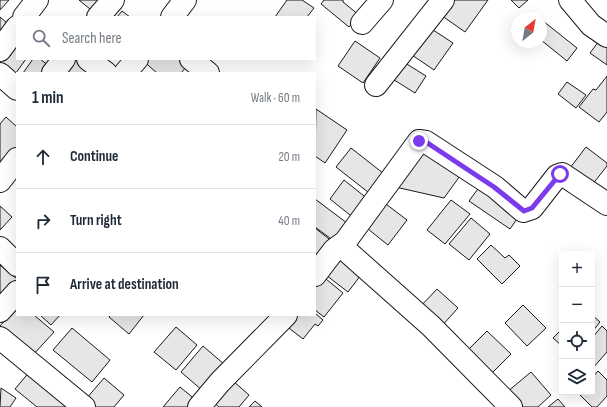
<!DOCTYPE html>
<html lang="en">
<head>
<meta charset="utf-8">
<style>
  :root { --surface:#fff; --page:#f2f2f3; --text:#1f2937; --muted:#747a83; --line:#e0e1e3 }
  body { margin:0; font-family:"Sofia Sans Condensed",sans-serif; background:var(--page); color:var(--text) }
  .controls { position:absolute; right:12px; bottom:12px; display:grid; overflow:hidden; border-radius:0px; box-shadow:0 4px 16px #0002 }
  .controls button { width:36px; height:36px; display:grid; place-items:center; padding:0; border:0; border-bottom:1px solid var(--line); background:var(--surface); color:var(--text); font:20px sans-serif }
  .compass { position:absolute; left:511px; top:12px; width:36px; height:36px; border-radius:50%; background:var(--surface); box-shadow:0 4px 16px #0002; rotate:31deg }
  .stop { position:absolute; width:12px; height:12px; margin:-9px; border:3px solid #7c3aed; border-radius:50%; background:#fff }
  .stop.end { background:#7c3aed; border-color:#fff; box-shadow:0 1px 4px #0008 }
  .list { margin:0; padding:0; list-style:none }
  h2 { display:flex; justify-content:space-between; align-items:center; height:52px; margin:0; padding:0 16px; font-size:17px }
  h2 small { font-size:13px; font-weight:400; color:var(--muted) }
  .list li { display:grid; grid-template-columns:26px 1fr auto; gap:12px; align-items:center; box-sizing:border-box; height:64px; padding:0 16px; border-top:1px solid var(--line) }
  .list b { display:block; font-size:15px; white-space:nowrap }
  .list em { font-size:13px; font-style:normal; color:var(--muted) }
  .icon { flex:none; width:22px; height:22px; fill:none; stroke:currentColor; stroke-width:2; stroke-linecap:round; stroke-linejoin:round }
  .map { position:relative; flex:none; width:607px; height:407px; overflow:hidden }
  .search { position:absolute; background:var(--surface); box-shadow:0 4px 16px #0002; left:16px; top:16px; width:300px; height:44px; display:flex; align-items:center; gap:10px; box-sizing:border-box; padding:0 14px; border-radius:0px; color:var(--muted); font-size:15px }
  .panel { position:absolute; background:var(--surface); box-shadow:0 4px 16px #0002; left:16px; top:72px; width:300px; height:244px; border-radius:0px }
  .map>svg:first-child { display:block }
  .building { fill:#e6e6e6; stroke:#1a1a1a }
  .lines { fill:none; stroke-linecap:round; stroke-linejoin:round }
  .minor-casing { stroke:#1a1a1a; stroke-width:24 }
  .minor { stroke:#fff; stroke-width:22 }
  .route { stroke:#7c3aed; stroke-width:5 }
</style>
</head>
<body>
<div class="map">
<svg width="607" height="407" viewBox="0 0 607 407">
  <rect width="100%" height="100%" fill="#fff"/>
  <g class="building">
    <polygon points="0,0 9,0 0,10"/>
    <polygon points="79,0 101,0 96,14"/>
    <polygon points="287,0 302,0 314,8 307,17 275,17"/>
    <polygon points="324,0 343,0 343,2 359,15 349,27 321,4"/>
    <polygon points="447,0 488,0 465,32 438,13"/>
    <polygon points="511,0 528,0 519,8"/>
    <polygon points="122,11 130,17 117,17"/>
    <polygon points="0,17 13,28 0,43"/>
    <polygon points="543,21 577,48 567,61 541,40 541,24"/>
    <polygon points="427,26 453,43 434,70 409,53"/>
    <polygon points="602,37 607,41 607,65 590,53"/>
    <polygon points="17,40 17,59 26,59 13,77 0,67 0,57"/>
    <polygon points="355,41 380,58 363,83 338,66"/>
    <polygon points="33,59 40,59 53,69 50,73 23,73"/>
    <polygon points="69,59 83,59 100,73 65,73"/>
    <polygon points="141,59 178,59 187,66 181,73 157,73"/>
    <polygon points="402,61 426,76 415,93 391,78"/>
    <polygon points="607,76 607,112 599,122 579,107 593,89 596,90"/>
    <polygon points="567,82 586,95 576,108 558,94"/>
    <polygon points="316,109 347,130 325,163 315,156"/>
    <polygon points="6,117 17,127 17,152 0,164 0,124"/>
    <polygon points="420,145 460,176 444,198 391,186"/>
    <polygon points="586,147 607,163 607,166 592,185 570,168"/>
    <polygon points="351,148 388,177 373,196 336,167"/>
    <polygon points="344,180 369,200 355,219 330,199"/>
    <polygon points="480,186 521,213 510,229 469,201"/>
    <polygon points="315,199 347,223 334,241 315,227"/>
    <polygon points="451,200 470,214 445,244 427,230"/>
    <polygon points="382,201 407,220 388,245 363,225"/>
    <polygon points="0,206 12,217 0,230"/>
    <polygon points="471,218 490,234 469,260 449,244"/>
    <polygon points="315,228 333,242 315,265"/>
    <polygon points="491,245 505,258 509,255 520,266 502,284 477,259"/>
    <polygon points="338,252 364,271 348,292 322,272"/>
    <polygon points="0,265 17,279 17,284 5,297 0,293"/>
    <polygon points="320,274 343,293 324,317 315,310 315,280"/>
    <polygon points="437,289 458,308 439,329 418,309"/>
    <polygon points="523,305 546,328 527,346 505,323"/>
    <polygon points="17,306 17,315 34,315 54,332 32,356 0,329 0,326"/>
    <polygon points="315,313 323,320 318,326 315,324 303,339 285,325 294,315 315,315"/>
    <polygon points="40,315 60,315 51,325"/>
    <polygon points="110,315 144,315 129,334 109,317"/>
    <polygon points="592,315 600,322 592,332"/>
    <polygon points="602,326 607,331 607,352 592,369 592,338"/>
    <polygon points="176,327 197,345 176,370 154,352"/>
    <polygon points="72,328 110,360 92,382 53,350"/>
    <polygon points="562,329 562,346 553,338"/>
    <polygon points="487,331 511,354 490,375 467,351"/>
    <polygon points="203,346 225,365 203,391 181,372"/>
    <polygon points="31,370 67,407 37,407 15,389"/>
    <polygon points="598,371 607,380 607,396 597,407 592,407 578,393 592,392 592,378"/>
    <polygon points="531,372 551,395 538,407 520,407 507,392"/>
    <polygon points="104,378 124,395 114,407 95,407 86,399"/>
    <polygon points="232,380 249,395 239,407 219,407 213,402"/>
    <polygon points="180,387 197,401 192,407 163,407"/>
    <polygon points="1,388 16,398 10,407 0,407"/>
    <polygon points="558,399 565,407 548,407"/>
    <polygon points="255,401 262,407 249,407"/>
  </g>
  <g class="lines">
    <defs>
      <g id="minor">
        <polyline points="570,0 591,25 607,36"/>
        <polyline points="24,17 37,0"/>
        <polyline points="98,17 113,0"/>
        <polyline points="172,17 185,0"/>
        <polyline points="362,23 382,0"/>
        <polyline points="0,50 17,27"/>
        <polyline points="88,59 106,73"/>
        <polyline points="191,59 208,73"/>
        <polyline points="53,73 64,59"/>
        <polyline points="125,73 137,59"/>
        <polyline points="0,74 17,89"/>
        <polyline points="376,85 443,0"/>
        <polyline points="0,181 17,159"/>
        <polyline points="341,246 431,326 511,407"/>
        <polyline points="0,248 17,265"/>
        <polyline points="315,275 334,250 345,242 419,141 426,142 495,187 523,211 532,208 557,176 562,174 607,204"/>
        <polyline points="0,311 17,292"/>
        <polyline points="0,338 84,407"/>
        <polyline points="199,407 220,382 286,315"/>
      </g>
    </defs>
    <use href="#minor" class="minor-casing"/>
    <use href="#minor" class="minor"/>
  </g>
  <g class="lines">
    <polyline class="route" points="419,141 426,142 494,187 524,211 532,208 560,174"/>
  </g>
</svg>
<div class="controls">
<button>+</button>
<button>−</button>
<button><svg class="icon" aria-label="locate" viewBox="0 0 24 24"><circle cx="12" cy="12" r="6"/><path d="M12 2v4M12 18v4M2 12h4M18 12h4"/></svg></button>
<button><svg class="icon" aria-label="layers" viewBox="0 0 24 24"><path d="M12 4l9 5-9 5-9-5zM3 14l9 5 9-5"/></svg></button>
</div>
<svg class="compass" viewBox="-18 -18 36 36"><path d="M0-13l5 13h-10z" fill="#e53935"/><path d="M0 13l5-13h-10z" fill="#747a83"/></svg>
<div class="stop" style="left:560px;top:174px"></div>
<div class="stop end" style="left:419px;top:141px"></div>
<div class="search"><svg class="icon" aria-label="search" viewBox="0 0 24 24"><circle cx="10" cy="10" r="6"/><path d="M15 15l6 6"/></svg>Search here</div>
<section class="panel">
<h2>1 min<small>Walk · 60 m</small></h2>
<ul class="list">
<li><svg class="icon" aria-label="ahead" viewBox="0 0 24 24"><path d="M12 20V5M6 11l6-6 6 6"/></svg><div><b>Continue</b></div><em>20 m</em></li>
<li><svg class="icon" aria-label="right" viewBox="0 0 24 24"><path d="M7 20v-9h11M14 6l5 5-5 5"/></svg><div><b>Turn right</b></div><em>40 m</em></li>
<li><svg class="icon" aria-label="arrive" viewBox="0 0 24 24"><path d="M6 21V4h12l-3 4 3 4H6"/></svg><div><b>Arrive at destination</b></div></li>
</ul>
</section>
</div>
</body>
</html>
